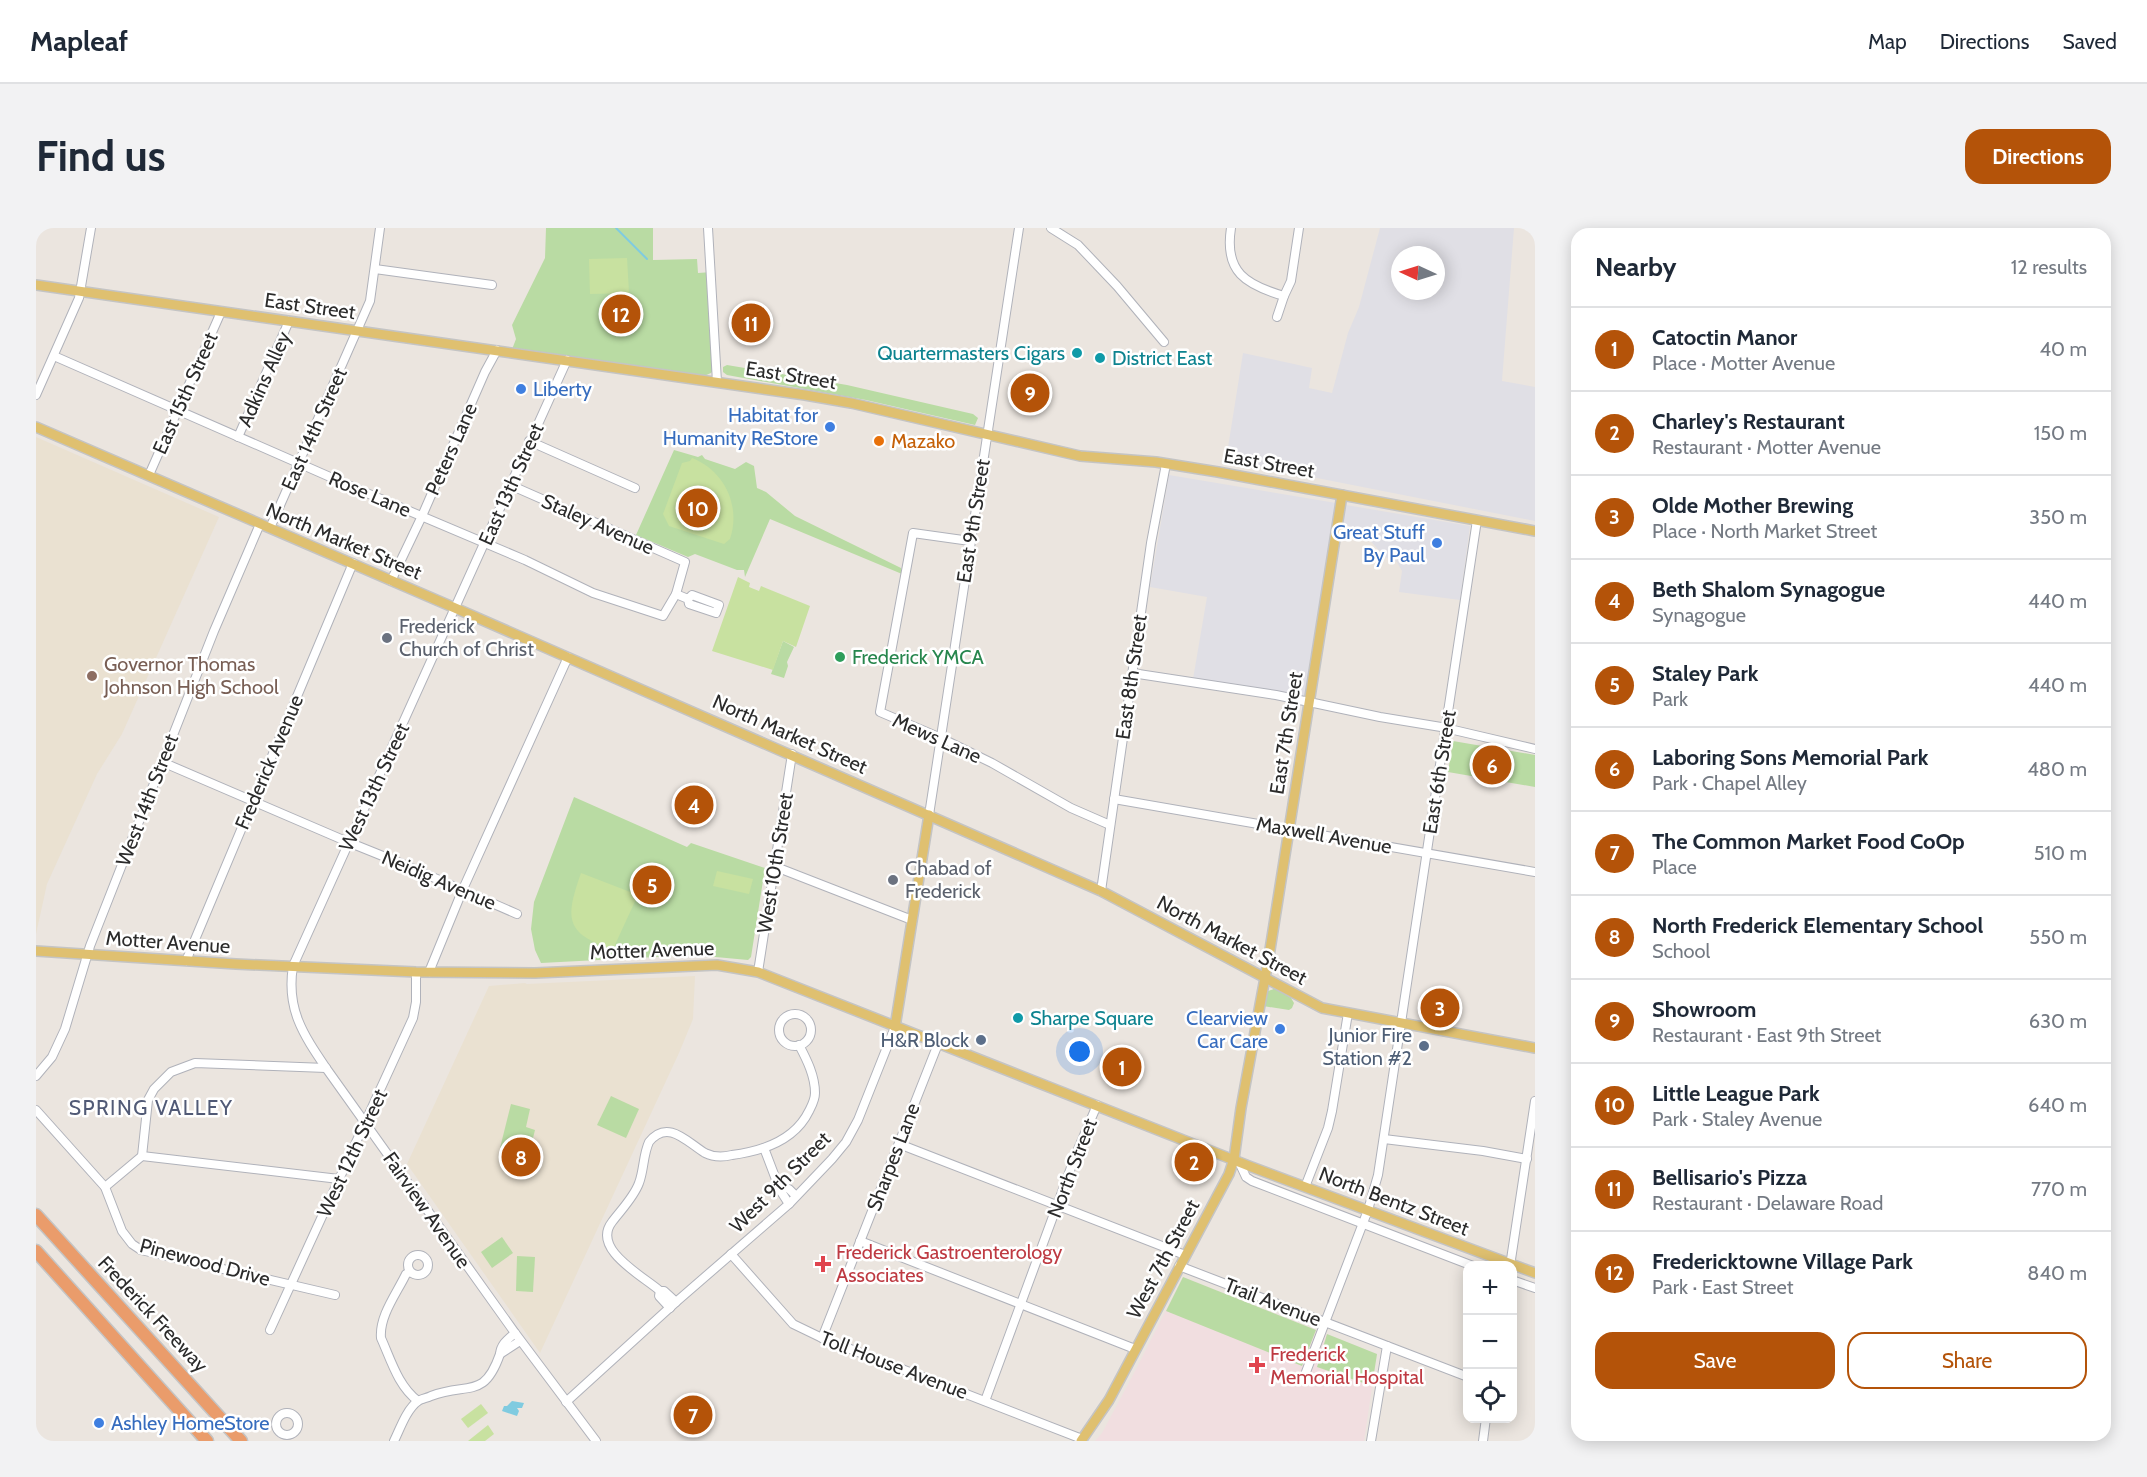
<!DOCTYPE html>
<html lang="en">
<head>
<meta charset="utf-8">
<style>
  :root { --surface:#fff; --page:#f2f2f3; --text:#1f2937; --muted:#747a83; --line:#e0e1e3; --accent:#b45309 }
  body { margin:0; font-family:Cabin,sans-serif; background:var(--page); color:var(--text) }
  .controls { position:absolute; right:18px; bottom:18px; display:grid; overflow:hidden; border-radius:12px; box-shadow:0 3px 15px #0003 }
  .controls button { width:54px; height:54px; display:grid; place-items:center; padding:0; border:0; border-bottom:2px solid var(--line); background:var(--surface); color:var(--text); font:30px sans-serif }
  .compass { position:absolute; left:1355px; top:18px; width:54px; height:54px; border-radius:50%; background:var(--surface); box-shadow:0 3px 15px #0003; rotate:274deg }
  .you { position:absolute; left:1044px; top:824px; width:21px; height:21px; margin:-15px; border:4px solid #fff; border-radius:50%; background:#1a73e8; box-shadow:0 0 0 9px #1a73e833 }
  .badge { display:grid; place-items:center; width:39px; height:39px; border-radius:50%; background:var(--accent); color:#fff; font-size:20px; font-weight:700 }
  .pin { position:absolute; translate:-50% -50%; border:3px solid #fff; box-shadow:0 2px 6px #0006 }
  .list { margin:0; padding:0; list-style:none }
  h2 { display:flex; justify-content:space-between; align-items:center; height:78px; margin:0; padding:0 24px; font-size:26px }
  h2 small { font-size:20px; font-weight:400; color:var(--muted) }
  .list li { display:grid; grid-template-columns:39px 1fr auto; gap:18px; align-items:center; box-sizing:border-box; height:84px; padding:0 24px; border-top:2px solid var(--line) }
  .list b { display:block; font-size:22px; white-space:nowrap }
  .list p { margin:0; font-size:20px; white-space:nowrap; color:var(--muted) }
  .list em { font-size:20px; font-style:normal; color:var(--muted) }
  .actions { display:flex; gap:12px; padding:18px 24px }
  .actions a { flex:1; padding:14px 0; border:2px solid var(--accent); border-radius:18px; text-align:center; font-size:21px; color:var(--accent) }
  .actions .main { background:var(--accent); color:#fff }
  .icon { flex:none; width:33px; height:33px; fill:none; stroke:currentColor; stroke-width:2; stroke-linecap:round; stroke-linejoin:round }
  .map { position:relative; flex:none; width:1499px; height:1213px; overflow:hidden; border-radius:18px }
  header { display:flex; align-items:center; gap:36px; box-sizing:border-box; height:84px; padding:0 30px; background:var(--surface); border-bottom:2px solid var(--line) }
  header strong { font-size:28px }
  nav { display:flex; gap:33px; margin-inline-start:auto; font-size:21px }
  .intro { display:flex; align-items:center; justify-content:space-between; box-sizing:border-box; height:144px; padding:0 36px }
  h1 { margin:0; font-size:42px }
  .button { padding:15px 27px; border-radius:18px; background:var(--accent); color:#fff; font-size:21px; font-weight:700 }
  main { display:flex; gap:36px; padding:0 36px }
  aside { flex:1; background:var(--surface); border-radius:18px; box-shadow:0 3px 15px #0003 }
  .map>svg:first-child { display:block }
  .industrial { fill:#e0dfe5; fill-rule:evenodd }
  .education { fill:#eae1d1 }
  .medical { fill:#f1dee0 }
  .green { fill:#b9dba3 }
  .pitch { fill:#c8e1a0 }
  .water { fill:#80cbe0 }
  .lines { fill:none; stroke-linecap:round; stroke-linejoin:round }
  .stream { stroke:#80cbe0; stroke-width:2 }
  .minor-casing { stroke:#b0b2ba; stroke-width:10 }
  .major-casing { stroke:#c4c4c4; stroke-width:12 }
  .highway-casing { stroke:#c4c4c4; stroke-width:15 }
  .minor { stroke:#fff; stroke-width:8 }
  .major { stroke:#dfc070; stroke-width:9 }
  .highway { stroke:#ea9c6b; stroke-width:12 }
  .culture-dot { fill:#0f9aa8; stroke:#fff; stroke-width:2 }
  .shop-dot { fill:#3f7fe0; stroke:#fff; stroke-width:2 }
  .food-dot { fill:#e8710a; stroke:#fff; stroke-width:2 }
  .worship-dot { fill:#6b7280; stroke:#fff; stroke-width:2 }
  .leisure-dot { fill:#2e9e5b; stroke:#fff; stroke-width:2 }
  .education-dot { fill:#8d6e63; stroke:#fff; stroke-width:2 }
  .service-dot { fill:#5c6f8a; stroke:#fff; stroke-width:2 }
  .health-dot { fill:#e0444e; stroke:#fff; stroke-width:2 }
  .labels { text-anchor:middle; stroke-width:5; stroke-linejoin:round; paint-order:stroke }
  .street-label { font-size:20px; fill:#2b2b2b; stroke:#fff }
  .culture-label { font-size:20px; fill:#0d838f; stroke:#fff; text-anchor:start }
  .shop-label { font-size:20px; fill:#366cbe; stroke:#fff; text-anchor:end }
  .food-label { font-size:20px; fill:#c56008; stroke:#fff; text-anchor:start }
  .worship-label { font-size:20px; fill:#5b616d; stroke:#fff; text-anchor:start }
  .leisure-label { font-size:20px; fill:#27864d; stroke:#fff; text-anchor:start }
  .education-label { font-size:20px; fill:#785e54; stroke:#fff; text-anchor:start }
  .service-label { font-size:20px; fill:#4e5e75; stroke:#fff; text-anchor:end }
  .health-label { font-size:20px; fill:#be3a42; stroke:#fff; text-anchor:start }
  .neighbourhood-label { font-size:21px; letter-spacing:1.5px; fill:#515a76; stroke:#fff }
</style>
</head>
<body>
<header>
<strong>Mapleaf</strong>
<nav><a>Map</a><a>Directions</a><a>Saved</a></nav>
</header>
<div class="intro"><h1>Find us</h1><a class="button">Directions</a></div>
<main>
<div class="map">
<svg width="1499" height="1213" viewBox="0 0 1499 1213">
  <rect width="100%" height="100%" fill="#ebe5df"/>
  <g class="industrial">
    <path d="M 1344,0 L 1478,0 L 1466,153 L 1499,159 L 1499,293 L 1190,232 L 1207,125 L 1276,140 L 1273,160 L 1296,165 L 1312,105 L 1323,79 ZM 1364,27 L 1400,27 L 1400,63 L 1364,63 Z"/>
    <polygon points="1133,247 1300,275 1268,470 1157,451 1171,369 1114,359"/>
    <polygon points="1310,277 1434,298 1424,372 1363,364 1366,343 1361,334 1349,329 1331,309 1305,304"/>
  </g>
  <g class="education">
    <polygon points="0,209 183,289 86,506 61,546 11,656 0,706"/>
    <polygon points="659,748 657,791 643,825 504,1125 371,936 453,758 489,755 491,756"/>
  </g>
  <polygon class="medical" points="1147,1049 1341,1126 1328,1213 1059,1213 1066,1205 1097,1147"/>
  <g class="green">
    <polygon points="510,0 617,0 617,32 661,31 662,45 676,44 681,137 675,145 668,148 475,124 480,111 476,97 509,30"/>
    <polygon points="691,137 811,157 937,186 942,190 939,197 830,172 691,147 687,144 687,139"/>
    <polygon points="638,222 662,229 666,227 669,231 699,241 710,234 718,238 721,260 730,264 759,288 865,340 866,346 734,291 709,349 708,342 701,342 659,326 652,329 600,307"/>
    <polygon points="747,413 758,419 751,434 752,438 748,450 735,446"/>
    <polygon points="1417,513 1499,527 1499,559 1412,544"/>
    <polygon points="538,569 651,619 655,615 729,640 715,729 712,732 658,727 505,735 499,722 495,701 498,674"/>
    <polygon points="1240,760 1255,770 1258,775 1256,780 1253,782 1227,778 1230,764"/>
    <polygon points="575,868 603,881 590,910 561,897"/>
    <polygon points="475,876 494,881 490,899 499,902 494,922 484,919 481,925 464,920"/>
    <polygon points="466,1009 477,1025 456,1040 445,1024"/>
    <polygon points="481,1028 499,1029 497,1064 480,1063"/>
    <polygon points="1147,1049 1280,1102 1266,1138 1130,1083"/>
    <polygon points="1291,1106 1341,1126 1336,1158 1281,1139"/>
  </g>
  <g class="pitch">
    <polygon points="591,30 593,65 554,66 553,31"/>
    <path d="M 656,230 C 689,243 705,278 694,311 L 688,316 L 633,298 L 627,286 L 646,235 L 654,233 Z"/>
    <polygon points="702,349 714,355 713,359 723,363 725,358 774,378 760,419 747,413 737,442 676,423"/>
    <polygon points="681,643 717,651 713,666 677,658"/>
    <path d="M 545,645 L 602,667 L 577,721 C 527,706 530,688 545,645 Z"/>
    <polygon points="445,1176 452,1185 432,1200 425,1191"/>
    <polygon points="452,1197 458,1206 449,1213 432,1213"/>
  </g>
  <polygon class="water" points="476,1173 488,1175 486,1180 481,1180 483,1183 481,1188 466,1183 468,1178 471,1178"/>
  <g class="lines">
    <polyline class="stream" points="580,0 611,31"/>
    <defs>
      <g id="minor">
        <polyline points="672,0 681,154"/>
        <polyline points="1015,0 1042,17 1081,58 1128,114"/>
        <path d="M 1195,0 C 1188,44 1210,57 1248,68 L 1255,53 L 1263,0"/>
        <polyline points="339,41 456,57"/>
        <polyline points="1241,89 1248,68"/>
        <polyline points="18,128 326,263 489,332 557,365 627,388 640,366 649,334 474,257"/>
        <path d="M 531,132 L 257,738 C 250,781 267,806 290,840 L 479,1105 L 560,1213"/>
        <polyline points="0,167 43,70 55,0"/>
        <polyline points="202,209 253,93"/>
        <polyline points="493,213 599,260"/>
        <polyline points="113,247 185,84"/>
        <polyline points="234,300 334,73 344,0"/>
        <polyline points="934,313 877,305 844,484 905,510 956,535 1035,580 1074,597"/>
        <polyline points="355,353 386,288 449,144 461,122"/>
        <polyline points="640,366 652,371 653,376 680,385 683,377 656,367 652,371"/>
        <polyline points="1096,445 1240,467 1344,489 1405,499 1499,521"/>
        <polyline points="126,534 312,614 369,637 481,686"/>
        <polyline points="1078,571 1499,644"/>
        <polyline points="893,587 983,0"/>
        <polyline points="740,639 876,692"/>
        <polyline points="1065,663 1115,315 1130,236"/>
        <polyline points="150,733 317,335"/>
        <polyline points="393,744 427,661 532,429"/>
        <polyline points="722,744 756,526"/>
        <circle cx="759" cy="802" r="16"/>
        <polyline points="0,848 16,829 29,801 54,718 178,403 224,296"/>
        <polyline points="0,882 69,959 86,1003 96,1016 105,1022 299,1067"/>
        <polyline points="1348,911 1447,923 1491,931"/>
        <polyline points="863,916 1149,1027"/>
        <polyline points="728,920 744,962 753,976"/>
        <polyline points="106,928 303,951"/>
        <polyline points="1203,934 1210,949 1216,953 1437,1038"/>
        <polyline points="743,958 753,961 760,968"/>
        <polyline points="69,959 106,928 112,872 118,861 135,844 159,835 290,840"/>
        <polyline points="1269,959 1292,900 1296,883 1312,785"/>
        <polyline points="824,1013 1099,1121"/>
        <polyline points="695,1026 757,1096 786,1110 1046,1211"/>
        <circle cx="382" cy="1037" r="10"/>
        <polyline points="1143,1038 1432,1149"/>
        <polyline points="1474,1038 1499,873"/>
        <path d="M 374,1044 L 370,1046 C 361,1065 343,1088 345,1110 C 355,1132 362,1158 382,1173"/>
        <polyline points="1476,1052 1499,1060"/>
        <path d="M 624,1063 C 607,1048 555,1021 576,994 C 585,982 598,969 603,955 C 608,942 607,927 613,914 C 632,890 652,915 669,925 C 677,929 688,929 696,927 C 727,923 759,912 773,883 C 776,877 779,872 779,865 C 779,848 771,832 763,817"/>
        <polyline points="634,1080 623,1068 624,1063 628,1063 640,1074"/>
        <polyline points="234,1102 377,790 380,774 380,744"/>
        <path d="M 479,1105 C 471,1112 465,1116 464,1126 L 484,1113"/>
        <polyline points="786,1110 902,816"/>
        <polyline points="1270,1144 1332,982 1342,947 1441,292"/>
        <polyline points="949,1173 1040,926 1061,877"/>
        <polyline points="530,1174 640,1074 753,976 796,931 810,914 822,892 859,799"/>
        <circle cx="251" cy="1196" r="11"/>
        <path d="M 358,1213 C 364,1201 370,1182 382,1173 C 385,1171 391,1170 395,1168 C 432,1154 448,1172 464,1126"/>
        <polyline points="1335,1213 1351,1118"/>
        <polyline points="1447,1213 1450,1190"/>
      </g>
      <g id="major">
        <polyline points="0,57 769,167 815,175 1044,228 1120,234 1182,244 1499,303"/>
        <polyline points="0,199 419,380 1065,663 1286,780 1499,820"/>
        <polyline points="0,723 200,736 380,744 499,745 681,737 722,744 1213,938 1499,1045"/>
        <polyline points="859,799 893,587"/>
        <polyline points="1045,1213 1073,1172 1193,946 1198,931 1205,880 1233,728 1306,267"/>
      </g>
      <g id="highway">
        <polyline points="0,987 205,1213"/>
        <polyline points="0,1023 171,1213"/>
      </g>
    </defs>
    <use href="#minor" class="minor-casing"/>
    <use href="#major" class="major-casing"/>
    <use href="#highway" class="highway-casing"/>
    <use href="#minor" class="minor"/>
    <use href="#major" class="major"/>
    <use href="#highway" class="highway"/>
  </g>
  <g class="culture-dot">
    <circle cx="1041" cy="125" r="6"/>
    <circle cx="1064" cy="130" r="6"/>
    <circle cx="982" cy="790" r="6"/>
  </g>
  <g class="shop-dot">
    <circle cx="485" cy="161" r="6"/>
    <circle cx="794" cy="199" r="6"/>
    <circle cx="1401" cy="315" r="6"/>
    <circle cx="1244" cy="801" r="6"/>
    <circle cx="63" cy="1195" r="6"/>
  </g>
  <circle class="food-dot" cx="843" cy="213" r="6"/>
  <g class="worship-dot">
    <circle cx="351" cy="410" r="6"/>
    <circle cx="857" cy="652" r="6"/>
  </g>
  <circle class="leisure-dot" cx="804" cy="429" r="6"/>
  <circle class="education-dot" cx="56" cy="448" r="6"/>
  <g class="service-dot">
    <circle cx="945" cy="812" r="6"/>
    <circle cx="1388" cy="818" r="6"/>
  </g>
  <g class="health-dot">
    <path d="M784 1027h6v6h6v6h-6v6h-6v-6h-6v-6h6z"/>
    <path d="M1218 1128h6v6h6v6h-6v6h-6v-6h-6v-6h6z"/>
  </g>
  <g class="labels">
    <g class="street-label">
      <text transform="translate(274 78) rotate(8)" y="7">East Street</text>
      <text transform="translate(755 147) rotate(9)" y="7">East Street</text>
      <text transform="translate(228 151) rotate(-66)" y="7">Adkins Alley</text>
      <text transform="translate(149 165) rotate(-66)" y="7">East 15th Street</text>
      <text transform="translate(278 201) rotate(-66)" y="7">East 14th Street</text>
      <text transform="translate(415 221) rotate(-66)" y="7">Peters Lane</text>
      <text transform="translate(1233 235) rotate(10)" y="7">East Street</text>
      <text transform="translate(475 256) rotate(-66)" y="7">East 13th Street</text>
      <text transform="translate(334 266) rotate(23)" y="7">Rose Lane</text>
      <text transform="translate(937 293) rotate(-81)" y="7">East 9th Street</text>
      <text transform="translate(562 296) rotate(24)" y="7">Staley Avenue</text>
      <text transform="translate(308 313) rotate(23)" y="7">North Market Street</text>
      <text transform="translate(1095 449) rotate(-82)" y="7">East 8th Street</text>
      <text transform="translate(1250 505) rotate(-81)" y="7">East 7th Street</text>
      <text transform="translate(754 506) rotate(24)" y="7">North Market Street</text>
      <text transform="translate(901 510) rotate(24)" y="7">Mews Lane</text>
      <text transform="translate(233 534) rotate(-67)" y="7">Frederick Avenue</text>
      <text transform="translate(1403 544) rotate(-81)" y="7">East 6th Street</text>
      <text transform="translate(338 559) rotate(-65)" y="7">West 13th Street</text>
      <text transform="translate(111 572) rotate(-69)" y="7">West 14th Street</text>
      <text transform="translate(1288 607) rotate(10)" y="7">Maxwell Avenue</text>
      <text transform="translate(739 635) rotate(-81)" y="7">West 10th Street</text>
      <text transform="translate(403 652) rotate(23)" y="7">Neidig Avenue</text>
      <text transform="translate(1196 712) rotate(28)" y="7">North Market Street</text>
      <text transform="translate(132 714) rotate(4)" y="7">Motter Avenue</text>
      <text transform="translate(616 722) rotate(-2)" y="7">Motter Avenue</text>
      <text transform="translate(316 925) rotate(-65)" y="7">West 12th Street</text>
      <text transform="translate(857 929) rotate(-69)" y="7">Sharpes Lane</text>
      <text transform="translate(1036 940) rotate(-69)" y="7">North Street</text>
      <text transform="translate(744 954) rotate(-45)" y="7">West 9th Street</text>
      <text transform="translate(1358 973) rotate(21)" y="7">North Bentz Street</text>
      <text transform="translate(391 982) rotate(55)" y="7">Fairview Avenue</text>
      <text transform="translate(1127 1031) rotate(-62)" y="7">West 7th Street</text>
      <text transform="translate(169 1034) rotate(15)" y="7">Pinewood Drive</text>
      <text transform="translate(1237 1074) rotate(21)" y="7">Trail Avenue</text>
      <text transform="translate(117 1086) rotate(47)" y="7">Frederick Freeway</text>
      <text transform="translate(858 1137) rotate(21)" y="7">Toll House Avenue</text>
    </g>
    <g class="culture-label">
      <text x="1029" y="132" text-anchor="end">Quartermasters Cigars</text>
      <text x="1076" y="137">District East</text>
      <text x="994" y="797">Sharpe Square</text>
    </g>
    <g class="shop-label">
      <text x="497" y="168" text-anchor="start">Liberty</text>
      <text x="782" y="194">Habitat for<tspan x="782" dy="23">Humanity ReStore</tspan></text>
      <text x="1389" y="311">Great Stuff<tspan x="1389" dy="23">By Paul</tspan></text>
      <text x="1232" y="797">Clearview<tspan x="1232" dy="23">Car Care</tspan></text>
      <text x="75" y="1202" text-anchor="start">Ashley HomeStore</text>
    </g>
    <g class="food-label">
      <text x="855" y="220">Mazako</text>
    </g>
    <g class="worship-label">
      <text x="363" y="405">Frederick<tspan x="363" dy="23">Church of Christ</tspan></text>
      <text x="869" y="647">Chabad of<tspan x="869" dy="23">Frederick</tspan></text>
    </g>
    <g class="leisure-label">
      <text x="816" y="436">Frederick YMCA</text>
    </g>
    <g class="education-label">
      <text x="68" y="443">Governor Thomas<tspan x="68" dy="23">Johnson High School</tspan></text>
    </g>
    <g class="service-label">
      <text x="1376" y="814">Junior Fire<tspan x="1376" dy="23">Station #2</tspan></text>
      <text x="933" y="819">H&amp;R Block</text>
    </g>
    <g class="health-label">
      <text x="800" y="1031">Frederick Gastroenterology<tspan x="800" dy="23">Associates</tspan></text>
      <text x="1234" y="1133">Frederick<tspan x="1234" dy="23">Memorial Hospital</tspan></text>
    </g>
    <g class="neighbourhood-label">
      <text x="115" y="887">SPRING VALLEY</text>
    </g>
  </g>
</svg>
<div class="controls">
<button>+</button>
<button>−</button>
<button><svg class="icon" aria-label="locate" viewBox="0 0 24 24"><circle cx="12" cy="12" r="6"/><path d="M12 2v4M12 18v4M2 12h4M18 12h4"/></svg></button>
</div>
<svg class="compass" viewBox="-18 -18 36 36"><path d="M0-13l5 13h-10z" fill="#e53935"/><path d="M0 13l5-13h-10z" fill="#747a83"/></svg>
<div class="you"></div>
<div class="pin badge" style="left:1086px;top:839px">1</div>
<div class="pin badge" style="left:1158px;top:934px">2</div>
<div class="pin badge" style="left:1404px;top:780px">3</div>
<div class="pin badge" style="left:658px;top:577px">4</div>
<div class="pin badge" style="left:616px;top:657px">5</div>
<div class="pin badge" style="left:1456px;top:537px">6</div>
<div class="pin badge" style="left:657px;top:1187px">7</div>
<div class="pin badge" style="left:485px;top:929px">8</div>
<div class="pin badge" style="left:994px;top:165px">9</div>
<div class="pin badge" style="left:662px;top:280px">10</div>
<div class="pin badge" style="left:715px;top:95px">11</div>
<div class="pin badge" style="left:585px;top:86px">12</div>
</div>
<aside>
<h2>Nearby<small>12 results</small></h2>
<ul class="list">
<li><span class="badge">1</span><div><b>Catoctin Manor</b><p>Place · Motter Avenue</p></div><em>40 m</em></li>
<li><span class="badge">2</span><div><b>Charley's Restaurant</b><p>Restaurant · Motter Avenue</p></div><em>150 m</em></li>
<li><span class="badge">3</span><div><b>Olde Mother Brewing</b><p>Place · North Market Street</p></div><em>350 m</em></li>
<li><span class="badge">4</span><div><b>Beth Shalom Synagogue</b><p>Synagogue</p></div><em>440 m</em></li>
<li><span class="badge">5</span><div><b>Staley Park</b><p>Park</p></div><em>440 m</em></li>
<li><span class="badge">6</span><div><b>Laboring Sons Memorial Park</b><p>Park · Chapel Alley</p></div><em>480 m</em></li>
<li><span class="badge">7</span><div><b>The Common Market Food CoOp</b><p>Place</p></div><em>510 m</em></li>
<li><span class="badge">8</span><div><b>North Frederick Elementary School</b><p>School</p></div><em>550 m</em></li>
<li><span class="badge">9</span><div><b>Showroom</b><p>Restaurant · East 9th Street</p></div><em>630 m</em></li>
<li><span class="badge">10</span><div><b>Little League Park</b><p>Park · Staley Avenue</p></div><em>640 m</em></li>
<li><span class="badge">11</span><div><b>Bellisario's Pizza</b><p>Restaurant · Delaware Road</p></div><em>770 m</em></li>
<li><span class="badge">12</span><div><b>Fredericktowne Village Park</b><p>Park · East Street</p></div><em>840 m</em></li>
</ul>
<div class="actions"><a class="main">Save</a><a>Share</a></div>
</aside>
</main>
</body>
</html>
